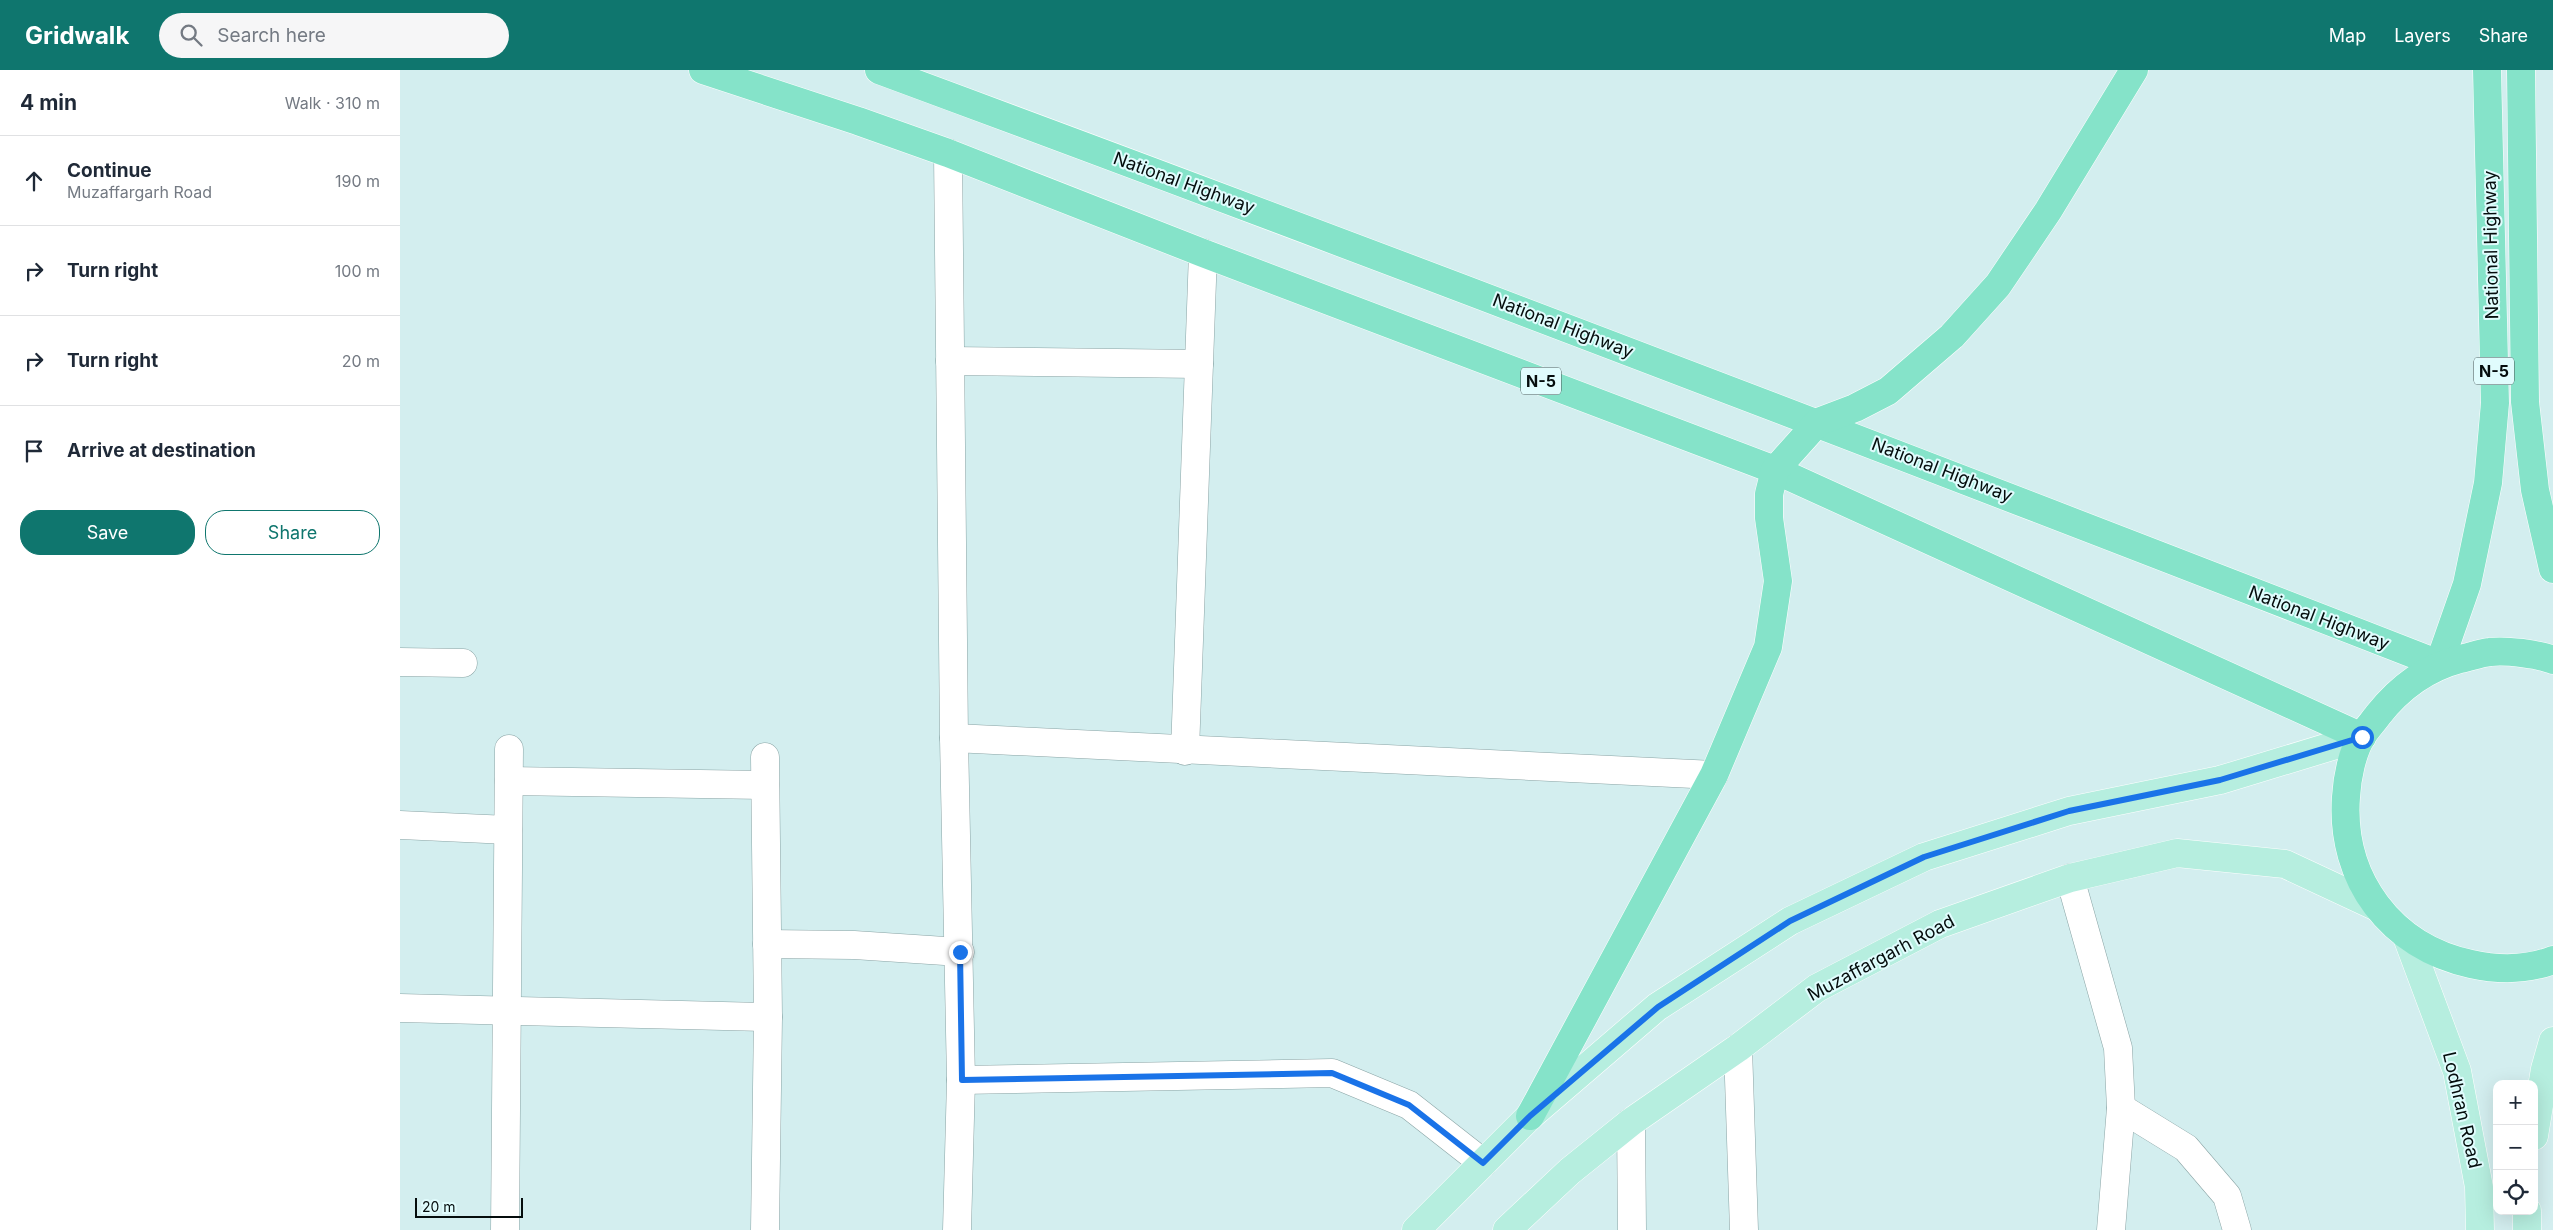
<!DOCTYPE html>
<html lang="en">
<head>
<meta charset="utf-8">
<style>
  :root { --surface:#fff; --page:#f6f6f7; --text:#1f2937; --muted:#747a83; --line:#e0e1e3; --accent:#0f766e }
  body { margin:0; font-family:Inter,sans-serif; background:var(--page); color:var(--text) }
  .controls { position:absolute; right:15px; bottom:15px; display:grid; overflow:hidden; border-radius:10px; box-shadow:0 5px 20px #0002 }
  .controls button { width:45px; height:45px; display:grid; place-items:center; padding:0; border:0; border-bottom:1px solid var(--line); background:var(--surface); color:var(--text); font:25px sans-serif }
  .scale { position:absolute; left:15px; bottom:12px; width:108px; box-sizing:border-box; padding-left:5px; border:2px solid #050d0d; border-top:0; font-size:14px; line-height:18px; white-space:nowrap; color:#050d0d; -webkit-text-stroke:4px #e0fcfd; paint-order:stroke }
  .stop { position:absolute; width:15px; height:15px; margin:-11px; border:4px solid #1a73e8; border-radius:50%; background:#fff }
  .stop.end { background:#1a73e8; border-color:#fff; box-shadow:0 1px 5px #0008 }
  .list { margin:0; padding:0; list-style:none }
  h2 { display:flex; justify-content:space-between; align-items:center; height:65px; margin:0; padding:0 20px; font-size:21px }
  h2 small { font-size:16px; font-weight:400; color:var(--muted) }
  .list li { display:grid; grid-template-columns:32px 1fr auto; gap:15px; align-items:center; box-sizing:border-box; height:90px; padding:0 20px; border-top:1px solid var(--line) }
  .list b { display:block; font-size:19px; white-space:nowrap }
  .list p { margin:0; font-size:16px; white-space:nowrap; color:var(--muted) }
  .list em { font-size:16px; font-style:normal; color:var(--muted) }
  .actions { display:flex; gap:10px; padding:15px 20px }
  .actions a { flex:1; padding:11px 0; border:1px solid var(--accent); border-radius:20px; text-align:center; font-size:18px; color:var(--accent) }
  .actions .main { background:var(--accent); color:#fff }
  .icon { flex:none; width:28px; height:28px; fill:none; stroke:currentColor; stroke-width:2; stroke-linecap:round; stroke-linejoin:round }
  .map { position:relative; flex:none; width:2153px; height:1160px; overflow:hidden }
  header { display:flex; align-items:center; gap:30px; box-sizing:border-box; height:70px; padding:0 25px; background:var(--accent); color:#fff }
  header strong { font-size:24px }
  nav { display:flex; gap:28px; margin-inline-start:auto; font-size:18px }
  .search { width:350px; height:45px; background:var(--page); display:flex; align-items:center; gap:12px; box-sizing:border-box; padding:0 18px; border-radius:28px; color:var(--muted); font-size:19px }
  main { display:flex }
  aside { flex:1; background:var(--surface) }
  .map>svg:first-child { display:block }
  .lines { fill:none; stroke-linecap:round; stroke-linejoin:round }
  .minor-casing { stroke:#8aa4a5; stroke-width:29 }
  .major-casing { stroke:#fff; stroke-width:29 }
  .highway-casing { stroke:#fff; stroke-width:29 }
  .minor { stroke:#fff; stroke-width:28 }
  .major { stroke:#b6eedf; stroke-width:28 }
  .highway { stroke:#85e3c9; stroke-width:28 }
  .route { stroke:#1a73e8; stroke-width:6 }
  .labels { text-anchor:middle; stroke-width:4; stroke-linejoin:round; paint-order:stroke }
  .shield { fill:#e0fcfd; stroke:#475555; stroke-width:1 }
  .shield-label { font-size:16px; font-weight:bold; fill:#050d0d }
  .street-label { font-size:18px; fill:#050d0d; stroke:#e0fcfd }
</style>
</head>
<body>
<header>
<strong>Gridwalk</strong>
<div class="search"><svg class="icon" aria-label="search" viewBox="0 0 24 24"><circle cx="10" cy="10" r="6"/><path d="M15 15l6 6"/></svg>Search here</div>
<nav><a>Map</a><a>Layers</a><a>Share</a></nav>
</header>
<main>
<aside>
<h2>4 min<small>Walk · 310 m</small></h2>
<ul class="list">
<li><svg class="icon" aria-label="ahead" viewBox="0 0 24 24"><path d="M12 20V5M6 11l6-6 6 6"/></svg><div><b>Continue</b><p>Muzaffargarh Road</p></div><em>190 m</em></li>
<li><svg class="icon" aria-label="right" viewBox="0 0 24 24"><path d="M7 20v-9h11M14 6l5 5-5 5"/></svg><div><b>Turn right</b></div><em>100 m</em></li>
<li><svg class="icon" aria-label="right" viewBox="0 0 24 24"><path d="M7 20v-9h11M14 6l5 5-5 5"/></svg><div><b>Turn right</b></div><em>20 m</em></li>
<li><svg class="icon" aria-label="arrive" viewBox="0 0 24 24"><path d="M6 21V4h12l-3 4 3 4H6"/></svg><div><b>Arrive at destination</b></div></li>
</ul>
<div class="actions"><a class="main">Save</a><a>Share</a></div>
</aside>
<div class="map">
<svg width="2153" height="1160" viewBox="0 0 2153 1160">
  <rect width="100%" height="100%" fill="#d3eeef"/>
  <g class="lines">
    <defs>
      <g id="minor">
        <polyline points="548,83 554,668 561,1010 557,1160"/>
        <polyline points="550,291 799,294"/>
        <polyline points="0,592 63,593"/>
        <polyline points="554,668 1314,705"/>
        <polyline points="785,681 803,183"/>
        <polyline points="365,687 368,947 365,1160"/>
        <polyline points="109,711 365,715"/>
        <polyline points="0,755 108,760"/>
        <polyline points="1670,808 1718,978 1721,1038 1711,1160"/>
        <polyline points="367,874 454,875 560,882"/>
        <polyline points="0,938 368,947"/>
        <polyline points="1338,978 1344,1160"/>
        <polyline points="561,1010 932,1003 1009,1035 1083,1093"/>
        <polyline points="1721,1038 1786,1078 1827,1126 1837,1160"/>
        <polyline points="1231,1052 1232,1160"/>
        <polyline points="105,1160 109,679"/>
      </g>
      <g id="major">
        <polyline points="2007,867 2057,1001 2079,1117 2080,1160"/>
        <polyline points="2134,1066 2145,999 2153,971"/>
        <polyline points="2127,1141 2127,1160"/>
        <polyline points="1016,1160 1130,1046 1257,937 1390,851 1524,787 1669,741 1820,710 1962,667"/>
        <polyline points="1107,1160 1170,1101 1231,1052 1338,978 1417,918 1540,854 1670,808 1777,783 1885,794 1975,836"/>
      </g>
      <g id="highway">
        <polyline points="303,0 458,51 548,83 803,183 1375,400 1962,667"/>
        <path d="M 479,0 C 1001,193 1520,392 2039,594 L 2067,514 L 2088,413 L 2095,333 L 2087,0"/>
        <polyline points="2121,0 2125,332 2135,420 2153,499"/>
        <path d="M 2153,590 C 2139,584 2105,580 2090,582 C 2080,583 2070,587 2060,589 C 2026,598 2000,617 1978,645 C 1973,652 1967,658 1962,666 C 1952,683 1947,708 1946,727 C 1940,809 1991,877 2071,894 C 2098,900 2127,900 2153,890"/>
        <polyline points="1130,1046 1314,705 1368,577 1378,511 1369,448 1369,424 1375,400 1418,352 1455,338 1488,321 1552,266 1598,215 1648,141 1734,0"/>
      </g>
    </defs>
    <use href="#minor" class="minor-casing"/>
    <use href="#major" class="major-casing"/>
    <use href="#highway" class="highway-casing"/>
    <use href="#minor" class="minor"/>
    <use href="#major" class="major"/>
    <use href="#highway" class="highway"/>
  </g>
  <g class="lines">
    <polyline class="route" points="560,882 562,1010 932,1003 1009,1035 1083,1093 1130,1046 1258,937 1390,851 1524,787 1669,741 1820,710 1962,667"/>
  </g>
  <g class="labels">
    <g class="shield">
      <rect x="2074" y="287.5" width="40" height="27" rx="4"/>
      <rect x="1121" y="297.5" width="40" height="27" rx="4"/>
    </g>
    <g class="shield-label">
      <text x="2094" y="307">N-5</text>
      <text x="1141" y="317">N-5</text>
    </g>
    <g class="street-label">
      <text transform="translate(784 113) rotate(20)" y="6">National Highway</text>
      <text transform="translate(2091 175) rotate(-91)" y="6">National Highway</text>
      <text transform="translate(1163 256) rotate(21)" y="6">National Highway</text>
      <text transform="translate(1542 400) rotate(21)" y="6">National Highway</text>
      <text transform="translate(1919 548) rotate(21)" y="6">National Highway</text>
      <text transform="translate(1481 888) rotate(-28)" y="6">Muzaffargarh Road</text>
      <text transform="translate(2062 1040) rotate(77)" y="6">Lodhran Road</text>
    </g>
  </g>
</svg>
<div class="controls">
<button>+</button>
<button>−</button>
<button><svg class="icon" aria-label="locate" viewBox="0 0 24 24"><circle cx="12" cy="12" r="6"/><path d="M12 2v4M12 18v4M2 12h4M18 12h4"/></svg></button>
</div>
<div class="scale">20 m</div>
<div class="stop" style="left:1962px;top:667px"></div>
<div class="stop end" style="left:560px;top:882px"></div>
</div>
</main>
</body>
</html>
